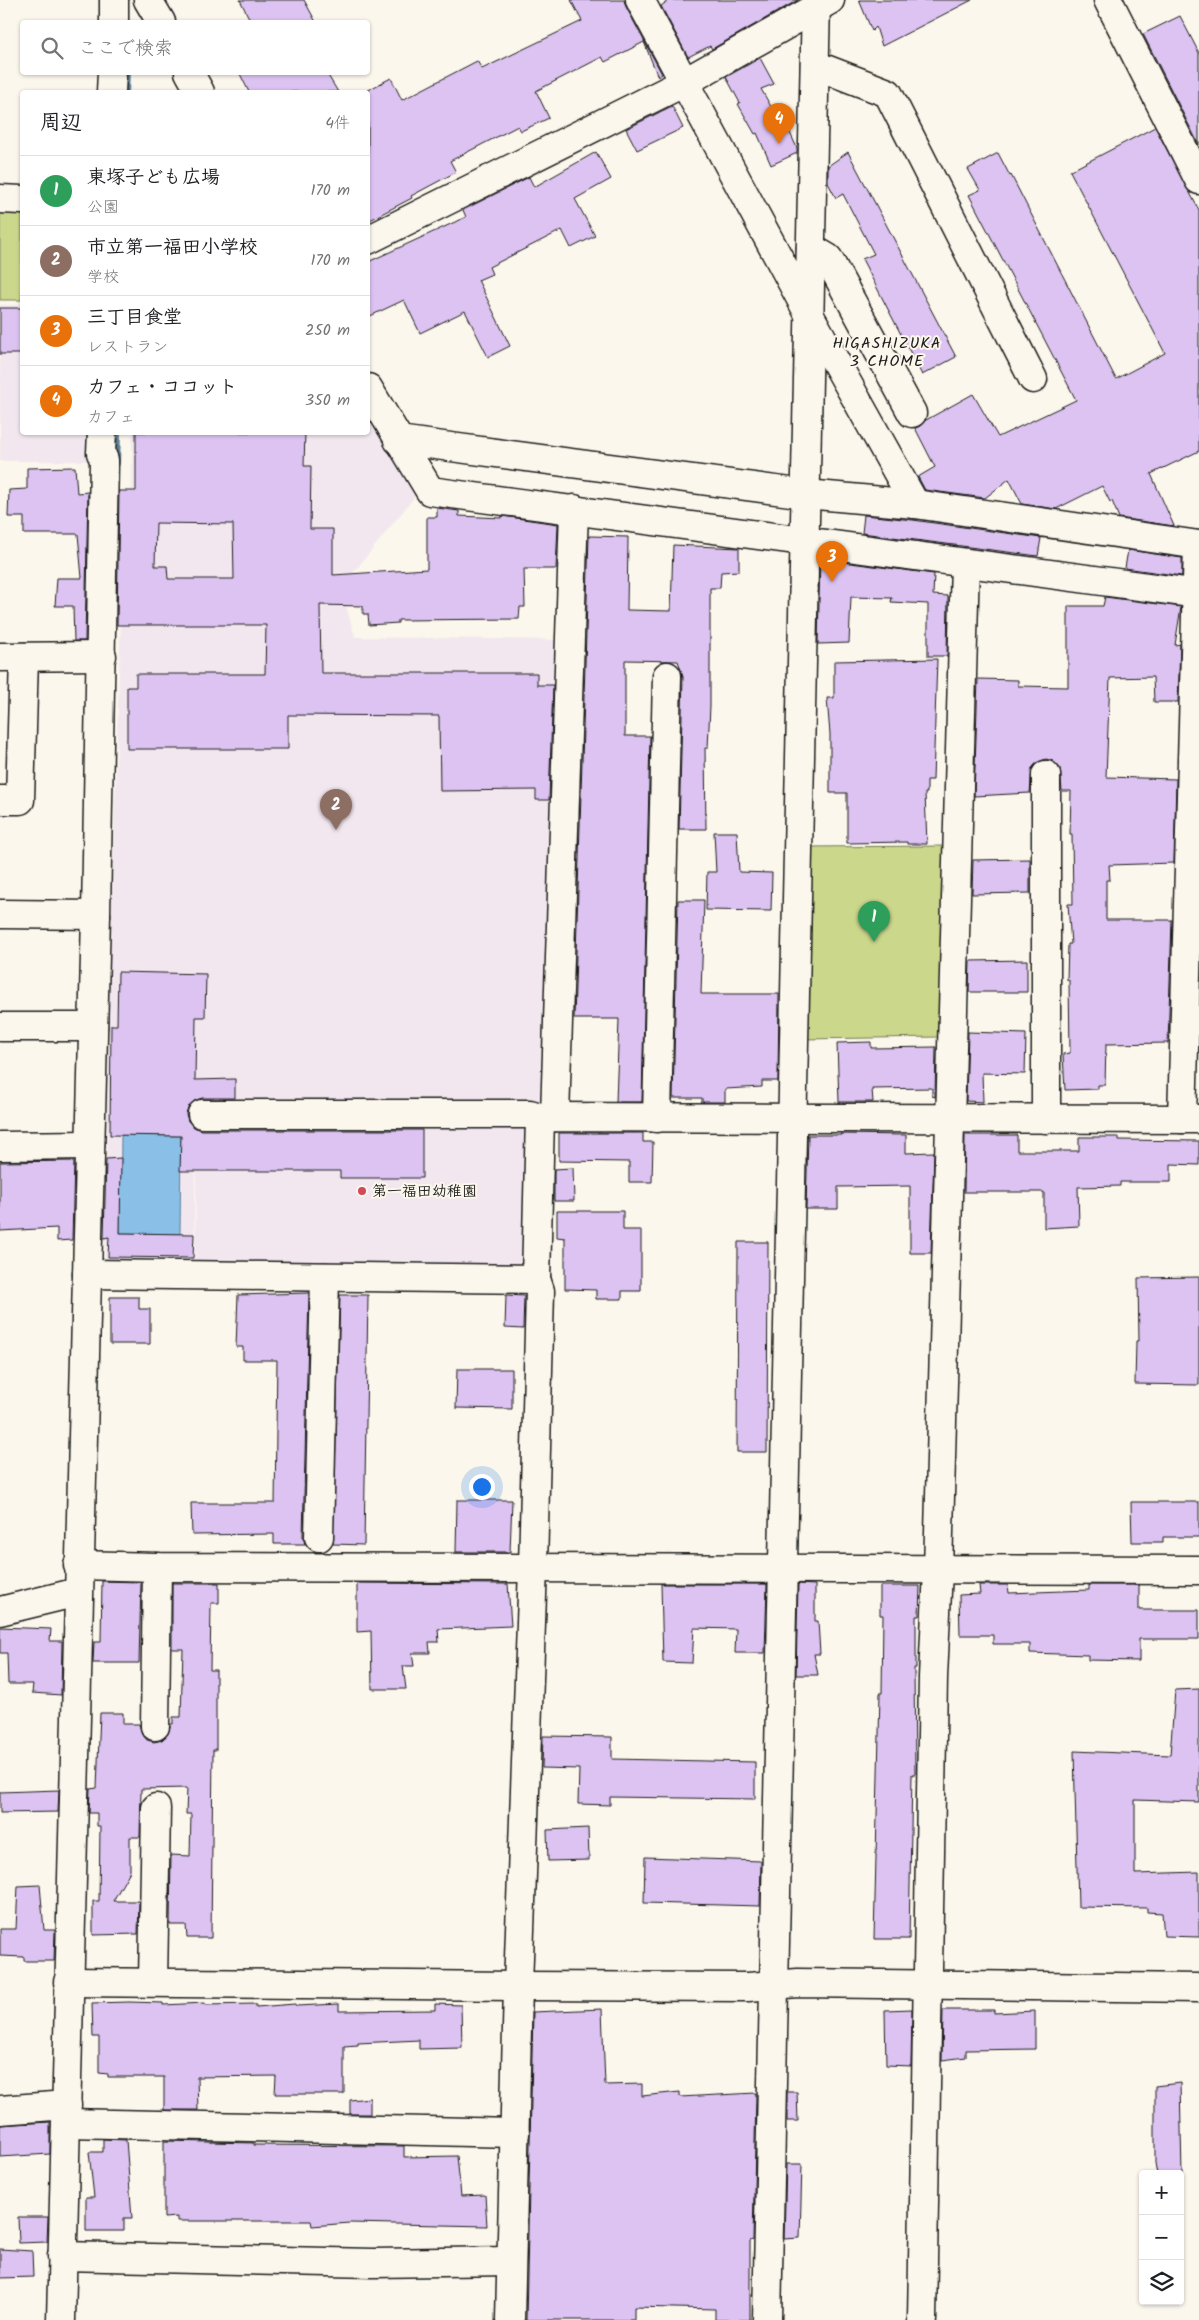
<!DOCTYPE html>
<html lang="ja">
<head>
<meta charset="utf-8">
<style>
  :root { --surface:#fff; --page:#f2f2f2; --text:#202124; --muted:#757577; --line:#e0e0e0; --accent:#b45309 }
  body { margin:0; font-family:Kalam,"Klee One",sans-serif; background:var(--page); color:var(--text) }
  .controls { position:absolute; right:15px; bottom:15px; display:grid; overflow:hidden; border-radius:5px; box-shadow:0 1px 4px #0004 }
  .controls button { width:45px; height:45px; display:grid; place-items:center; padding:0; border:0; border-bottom:1px solid var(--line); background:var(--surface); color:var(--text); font:25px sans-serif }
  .you { position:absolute; left:481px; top:1486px; width:18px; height:18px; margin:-12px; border:4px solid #fff; border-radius:50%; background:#1a73e8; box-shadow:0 0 0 8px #1a73e833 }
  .badge { display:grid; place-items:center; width:32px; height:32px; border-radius:50%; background:var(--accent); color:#fff; font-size:16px; font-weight:700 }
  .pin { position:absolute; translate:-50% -41px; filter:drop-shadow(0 1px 2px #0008) }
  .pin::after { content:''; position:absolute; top:26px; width:18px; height:15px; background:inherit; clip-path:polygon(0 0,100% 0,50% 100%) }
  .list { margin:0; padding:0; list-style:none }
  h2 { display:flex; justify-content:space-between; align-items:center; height:65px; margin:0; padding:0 20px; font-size:21px }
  h2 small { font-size:16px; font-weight:400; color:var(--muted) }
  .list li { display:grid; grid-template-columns:32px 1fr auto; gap:15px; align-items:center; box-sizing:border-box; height:70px; padding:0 20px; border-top:1px solid var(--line) }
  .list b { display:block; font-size:19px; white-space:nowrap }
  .list p { margin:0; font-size:16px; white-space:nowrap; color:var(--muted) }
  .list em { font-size:16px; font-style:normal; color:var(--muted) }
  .icon { flex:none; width:28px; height:28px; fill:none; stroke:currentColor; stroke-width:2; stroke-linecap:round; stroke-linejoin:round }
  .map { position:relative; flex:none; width:1199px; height:2320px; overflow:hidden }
  .search { position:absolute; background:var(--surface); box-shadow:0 1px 4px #0004; left:20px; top:20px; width:350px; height:55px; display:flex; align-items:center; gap:12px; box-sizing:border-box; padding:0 18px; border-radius:5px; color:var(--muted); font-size:19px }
  .panel { position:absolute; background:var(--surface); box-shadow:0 1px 4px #0004; left:20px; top:90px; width:350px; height:345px; border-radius:5px }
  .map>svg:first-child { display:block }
  .built { fill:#f2e7ee }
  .green { fill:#cbd88c; stroke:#747a54 }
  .water { fill:#8abfe7; stroke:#5e7e96 }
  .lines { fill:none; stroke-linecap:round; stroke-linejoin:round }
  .stream { stroke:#5e7e96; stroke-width:8 }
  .building { fill:#dcc3f2; stroke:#1c1c1c; fill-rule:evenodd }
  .minor-casing { stroke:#1c1c1c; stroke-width:31 }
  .minor { stroke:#fbf7ec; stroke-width:28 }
  .poi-dot { fill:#d1495b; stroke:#fbf7ec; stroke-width:2 }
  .labels { text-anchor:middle; stroke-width:4; stroke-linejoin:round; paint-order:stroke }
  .poi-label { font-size:15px; font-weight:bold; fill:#1c1c1c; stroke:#fbf7ec; text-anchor:start }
  .neighbourhood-label { font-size:16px; letter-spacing:1px; fill:#1c1c1c; stroke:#fbf7ec }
</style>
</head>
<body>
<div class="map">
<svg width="1199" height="2320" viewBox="0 0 1199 2320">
  <rect width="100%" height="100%" fill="#fbf7ec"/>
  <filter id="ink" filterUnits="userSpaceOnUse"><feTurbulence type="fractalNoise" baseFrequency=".02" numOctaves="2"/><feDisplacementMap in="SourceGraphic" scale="10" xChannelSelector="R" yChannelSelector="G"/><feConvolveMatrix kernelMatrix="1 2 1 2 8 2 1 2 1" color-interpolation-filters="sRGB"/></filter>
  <g filter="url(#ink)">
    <g class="built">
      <polygon points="0,305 22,305 22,432 93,433 93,461 0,461"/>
      <polygon points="368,424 379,424 420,490 341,588 355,637 564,640 548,1105 196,1103 194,1263 105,1261 108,1021 121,612 131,612 132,433 368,432"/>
      <polygon points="530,1122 526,1257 515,1267 195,1263 197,1125"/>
    </g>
    <g class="green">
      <rect x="0" y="206" width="22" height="94"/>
      <polygon points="945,846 940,1037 803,1039 807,847"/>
    </g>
    <polygon class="water" points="121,1135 181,1136 180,1234 120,1233"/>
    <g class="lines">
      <g class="stream">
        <polyline points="125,92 126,72"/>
        <polyline points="116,463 117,432"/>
      </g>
    </g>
    <g class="building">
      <polygon points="240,0 304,0 316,22 251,22"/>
      <polygon points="571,0 624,0 626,7 662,74 658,77 644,42 605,62 602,57 536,91 549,118 521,131 518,126 450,161 456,172 411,196 412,198 368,221 368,90 391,78 402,100 477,61 482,69 582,21"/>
      <polygon points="669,0 798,0 712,49 710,46 688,57 661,6"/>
      <polygon points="859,0 972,0 882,46 876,27 872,31"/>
      <polygon points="1180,16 1199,53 1199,145 1143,34"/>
      <polygon points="760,58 774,84 761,89 782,126 786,124 797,148 797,153 771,165 757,133 755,134 738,104 740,103 726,77"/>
      <polygon points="239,72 326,72 338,92 249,92"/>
      <polygon points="672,106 683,128 637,150 626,129"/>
      <polygon points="1155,127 1199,210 1199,451 1151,474 1174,526 1119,518 1112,501 1110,502 1102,486 1056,509 1022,504 1009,479 985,498 925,490 918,477 935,467 915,428 920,426 926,420 973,394 998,437 1076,400 969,195 980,190 968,169 998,153 1010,176 1011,175 1116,379 1165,353 1070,171"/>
      <polygon points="596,152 611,179 575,199 595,236 571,248 562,230 489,267 492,274 478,280 510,346 488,357 465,311 420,333 404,300 368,317 368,262 466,217 463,210 529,177 534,187"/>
      <polygon points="848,152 956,357 922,375 862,259 874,254 843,194 836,198 828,183 828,166"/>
      <rect x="0" y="308" width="22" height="46"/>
      <path d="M 136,432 L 305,432 L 304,466 L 311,466 L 310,529 L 333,529 L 333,575 L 427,569 L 427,517 L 437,517 L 437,508 L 459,511 L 459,516 L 502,518 L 502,516 L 558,524 L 556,569 L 524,569 L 525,607 L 520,607 L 519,619 L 398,620 L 398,623 L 369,625 L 368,614 L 363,614 L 363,606 L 320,605 L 321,673 L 537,673 L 537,685 L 553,685 L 549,800 L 536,800 L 536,790 L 440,791 L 439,716 L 288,715 L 288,749 L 127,749 L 127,687 L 136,687 L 136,674 L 265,674 L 266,625 L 117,625 L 119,491 L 136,491 ZM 156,523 L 233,524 L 234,579 L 168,579 L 167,566 L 155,566 Z"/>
      <polygon points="75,467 77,493 88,492 85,641 74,641 73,606 55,606 57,578 82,578 78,534 24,534 24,517 8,517 9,490 27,489 27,468"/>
      <polygon points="864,515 913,520 1041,538 1038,556 862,533"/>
      <polygon points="589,536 628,537 627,610 671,611 673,545 739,548 739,571 721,572 720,588 710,588 710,706 708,748 705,748 706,829 679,829 683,676 678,661 625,660 625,736 650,736 642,1102 616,1102 619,1019 574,1019"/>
      <polygon points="1128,550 1182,558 1182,576 1125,568"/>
      <polygon points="820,559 934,574 933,595 948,596 947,656 928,656 928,604 891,602 892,598 851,597 849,643 818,644"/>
      <polygon points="1105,597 1181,607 1175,645 1180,644 1178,702 1154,702 1153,677 1110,678 1106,777 1176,779 1174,863 1109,865 1110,880 1106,880 1106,920 1172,920 1168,1043 1106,1044 1105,1085 1098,1085 1098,1089 1065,1090 1063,1054 1070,1053 1069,980 1067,980 1068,944 1071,944 1068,904 1073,904 1072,834 1070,834 1071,791 1062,791 1060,768 1053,761 1046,759 1038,762 1032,768 1030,793 974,796 978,679 1018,680 1018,686 1068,687 1068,606 1103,606"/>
      <polygon points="937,659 933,780 927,780 927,793 925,793 927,844 907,844 907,842 847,843 847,793 830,793 830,734 827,698 834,698 834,661"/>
      <polygon points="714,832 737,832 739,872 772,873 771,911 706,910 707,872 716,872"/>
      <polygon points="1030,859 1030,893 972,894 973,860"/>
      <polygon points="678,900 704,900 701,994 779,994 778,1081 762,1081 762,1087 725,1089 725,1102 702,1102 702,1098 673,1098"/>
      <polygon points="1027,960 1027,992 969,992 970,961"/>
      <polygon points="118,972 206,974 205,1017 196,1017 195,1080 235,1079 235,1098 202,1098 194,1101 188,1107 186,1114 188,1121 194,1127 202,1130 422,1130 422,1178 340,1178 340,1171 180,1171 181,1136 110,1135 111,1025 117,1025"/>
      <polygon points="968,1032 1026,1034 1025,1074 982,1073 983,1102 966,1101"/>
      <polygon points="871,1042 871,1048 936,1047 935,1097 932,1096 932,1088 872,1089 873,1102 839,1102 837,1043"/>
      <polygon points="559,1133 643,1133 643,1142 653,1142 652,1182 629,1182 629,1162 559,1161"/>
      <polygon points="840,1134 906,1135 906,1153 934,1152 931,1253 910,1253 910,1186 838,1187 838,1209 806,1209 808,1135 841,1135"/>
      <polygon points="965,1135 1017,1135 1017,1151 1079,1151 1079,1137 1119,1137 1119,1140 1199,1141 1199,1165 1171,1164 1171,1182 1120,1182 1120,1186 1078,1187 1079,1226 1044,1228 1044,1192 964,1192"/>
      <polygon points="121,1158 120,1233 194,1234 193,1258 108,1257 109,1237 104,1238 106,1159"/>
      <polygon points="74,1161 72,1240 57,1241 57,1228 0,1231 0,1162"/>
      <polygon points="573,1168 574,1201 554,1201 554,1169"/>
      <polygon points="557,1211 623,1211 623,1230 641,1230 641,1291 622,1291 622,1299 596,1299 596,1290 565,1289 565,1238 557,1237"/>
      <polygon points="738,1242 768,1242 767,1452 737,1452"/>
      <polygon points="1199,1277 1199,1385 1135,1384 1136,1341 1139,1341 1138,1278"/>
      <polygon points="309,1293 303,1537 305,1544 274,1544 274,1534 192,1535 191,1503 275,1503 277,1360 243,1360 243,1347 236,1347 238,1295"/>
      <polygon points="340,1295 368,1295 364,1545 333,1544"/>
      <polygon points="506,1295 524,1296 523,1329 505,1328"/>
      <polygon points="110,1297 139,1297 139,1309 150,1309 150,1344 110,1344"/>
      <polygon points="457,1369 512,1369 512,1409 456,1408"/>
      <polygon points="457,1500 512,1500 510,1552 456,1552"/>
      <polygon points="1131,1502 1199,1502 1199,1537 1163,1537 1163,1542 1132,1542"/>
      <polygon points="102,1581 141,1582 139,1663 93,1663 94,1642 101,1642"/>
      <polygon points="172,1583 219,1583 219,1603 211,1603 210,1670 216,1670 216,1750 213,1750 211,1938 187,1938 186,1925 170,1925 171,1855 190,1856 191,1814 186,1814 187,1788 141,1789 140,1837 130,1837 130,1871 113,1901 139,1901 138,1934 93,1935 93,1901 99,1901 100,1826 97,1826 97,1813 89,1813 90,1789 97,1788 100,1713 123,1713 123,1724 139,1724 142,1734 147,1740 154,1742 162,1740 168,1734 171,1724 173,1724 173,1717 181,1717 183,1649 172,1649"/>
      <polygon points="357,1583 508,1584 511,1626 438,1629 439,1642 429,1642 430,1653 412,1653 414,1666 403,1666 406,1689 372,1689 371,1631 357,1632"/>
      <polygon points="661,1584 767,1584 765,1653 735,1653 736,1629 694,1628 692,1663 663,1662"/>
      <polygon points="798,1584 815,1585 815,1621 818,1621 820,1654 814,1654 818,1675 796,1675"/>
      <polygon points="979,1585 1008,1585 1009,1593 1089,1590 1089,1585 1139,1585 1139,1610 1199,1610 1199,1639 1139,1639 1139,1661 1088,1660 1088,1655 1030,1653 1030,1644 993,1644 993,1635 960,1635 959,1595 980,1594"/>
      <polygon points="880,1586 920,1586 919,1616 916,1616 916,1668 914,1668 915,1774 912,1774 909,1939 874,1939 880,1693 882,1693 883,1615 880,1615"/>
      <polygon points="0,1627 51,1629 50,1641 62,1641 61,1695 32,1693 33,1684 8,1684 7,1653 0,1653"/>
      <polygon points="1199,1689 1199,1802 1135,1800 1135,1874 1199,1872 1199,1937 1164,1936 1162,1913 1147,1912 1147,1908 1078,1907 1074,1751 1170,1755 1175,1690"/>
      <polygon points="543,1736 612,1737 612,1759 755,1762 755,1799 610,1797 610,1805 578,1804 579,1769 542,1768"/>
      <polygon points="59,1790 58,1812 0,1813 0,1792"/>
      <polygon points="588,1828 589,1860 548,1861 547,1830"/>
      <polygon points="645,1857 761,1861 760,1906 644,1903"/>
      <polygon points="40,1885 44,1930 55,1930 54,1961 24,1961 24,1957 0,1956 0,1929 16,1929 18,1886"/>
      <polygon points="129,2002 163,2003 163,2005 205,2003 205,2005 256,2004 256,2007 295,2004 296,2006 339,2004 339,2011 435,2010 435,2004 461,2005 462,2048 419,2049 419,2040 358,2043 358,2045 344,2046 344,2094 275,2094 276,2076 197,2077 198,2110 164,2110 164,2077 108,2077 108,2074 99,2073 99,2037 93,2037 92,2003"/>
      <polygon points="602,2009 605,2085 642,2084 642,2096 680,2092 680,2097 756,2093 753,2240 750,2241 750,2320 715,2320 715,2309 634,2307 634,2320 526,2320 533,2012"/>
      <polygon points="912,2009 911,2066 886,2065 885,2010"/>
      <polygon points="943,2010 994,2010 994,2013 1035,2011 1035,2049 966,2050 966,2057 942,2060"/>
      <polygon points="1180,2083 1182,2174 1157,2174 1155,2163 1155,2086"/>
      <polygon points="787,2092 797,2092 798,2121 787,2121"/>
      <polygon points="370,2098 370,2114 350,2114 350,2100"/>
      <polygon points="50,2122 50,2154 0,2157 0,2125"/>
      <polygon points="103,2139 126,2140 132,2218 124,2218 124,2231 86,2231 86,2197 94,2197 89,2152 103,2152"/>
      <polygon points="164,2141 254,2143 254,2145 404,2146 404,2157 457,2156 461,2196 485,2195 487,2226 350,2223 312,2226 311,2221 177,2221 177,2217 164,2218"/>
      <polygon points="786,2164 802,2164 800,2238 784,2239"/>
      <polygon points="18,2217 48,2217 47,2242 19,2243"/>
      <polygon points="0,2249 32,2251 33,2277 0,2278"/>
    </g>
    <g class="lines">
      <defs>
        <g id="minor">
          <polyline points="148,0 161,22"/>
          <polyline points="640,0 810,316 915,504"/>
          <polyline points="1108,0 1199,180"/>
          <polyline points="114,22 114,0"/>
          <polyline points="815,65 888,93 1033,379"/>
          <polyline points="189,72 200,92"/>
          <polyline points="111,92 112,72"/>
          <polyline points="0,199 22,200"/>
          <polyline points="368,240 685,82 830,0"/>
          <polyline points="811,248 828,258 912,413"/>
          <polyline points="368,388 430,491 1199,594"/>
          <polyline points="398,440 806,494 915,504 1199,545"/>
          <polyline points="0,657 102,656"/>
          <polyline points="0,800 20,800 24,657"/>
          <polyline points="0,914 96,915"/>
          <polyline points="0,1027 93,1027"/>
          <polyline points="202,1114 530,1114 540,1117"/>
          <polyline points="555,1117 574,509"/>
          <polyline points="657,1118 667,676"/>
          <polyline points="1046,1119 1046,775"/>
          <polyline points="1182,1119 1198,545"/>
          <polyline points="0,1146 90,1145"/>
          <polyline points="87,1274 536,1279 540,1117 1199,1119"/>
          <polyline points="319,1537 325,1277"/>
          <polyline points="78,1565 157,1567 1199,1570"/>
          <polyline points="0,1611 78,1592"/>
          <polyline points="155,1726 157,1567"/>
          <polyline points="68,1982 518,1986 748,1987 798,1983 1199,1988"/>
          <polyline points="153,1982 156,1808"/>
          <polyline points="0,2110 67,2105"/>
          <polyline points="67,2123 515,2133"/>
          <polyline points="62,2256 373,2263 511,2261"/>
          <polyline points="61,2320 96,915 104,460 101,453 102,432"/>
          <polyline points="510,2320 518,1986 533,1567 540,1291 536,1279"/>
          <polyline points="767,2320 816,0"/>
          <polyline points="922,2320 933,1677 938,1570 965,563"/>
        </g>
      </defs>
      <use href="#minor" class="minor-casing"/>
      <use href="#minor" class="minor"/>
    </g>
  </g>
  <circle class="poi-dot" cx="362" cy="1191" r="5"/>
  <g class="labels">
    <g class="poi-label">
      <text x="372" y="1196">第一福田幼稚園</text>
    </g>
    <g class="neighbourhood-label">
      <text x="887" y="348">HIGASHIZUKA<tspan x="887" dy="18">3 CHOME</tspan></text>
    </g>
  </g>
</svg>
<div class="controls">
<button>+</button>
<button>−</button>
<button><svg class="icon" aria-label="layers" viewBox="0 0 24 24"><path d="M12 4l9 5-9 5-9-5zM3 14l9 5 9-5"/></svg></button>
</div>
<div class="you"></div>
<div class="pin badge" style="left:874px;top:942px;background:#2e9e5b">1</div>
<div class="pin badge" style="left:336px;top:830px;background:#8d6e63">2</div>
<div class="pin badge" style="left:832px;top:582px;background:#e8710a">3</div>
<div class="pin badge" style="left:779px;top:144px;background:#e8710a">4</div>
<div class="search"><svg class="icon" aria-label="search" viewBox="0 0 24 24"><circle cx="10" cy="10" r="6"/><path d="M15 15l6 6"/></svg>ここで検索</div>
<section class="panel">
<h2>周辺<small>4件</small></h2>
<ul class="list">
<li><span class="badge" style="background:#2e9e5b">1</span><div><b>東塚子ども広場</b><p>公園</p></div><em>170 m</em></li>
<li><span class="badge" style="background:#8d6e63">2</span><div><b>市立第一福田小学校</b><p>学校</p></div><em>170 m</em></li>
<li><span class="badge" style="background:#e8710a">3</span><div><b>三丁目食堂</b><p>レストラン</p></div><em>250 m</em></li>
<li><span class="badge" style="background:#e8710a">4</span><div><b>カフェ・ココット</b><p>カフェ</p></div><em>350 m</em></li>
</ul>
</section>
</div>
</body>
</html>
